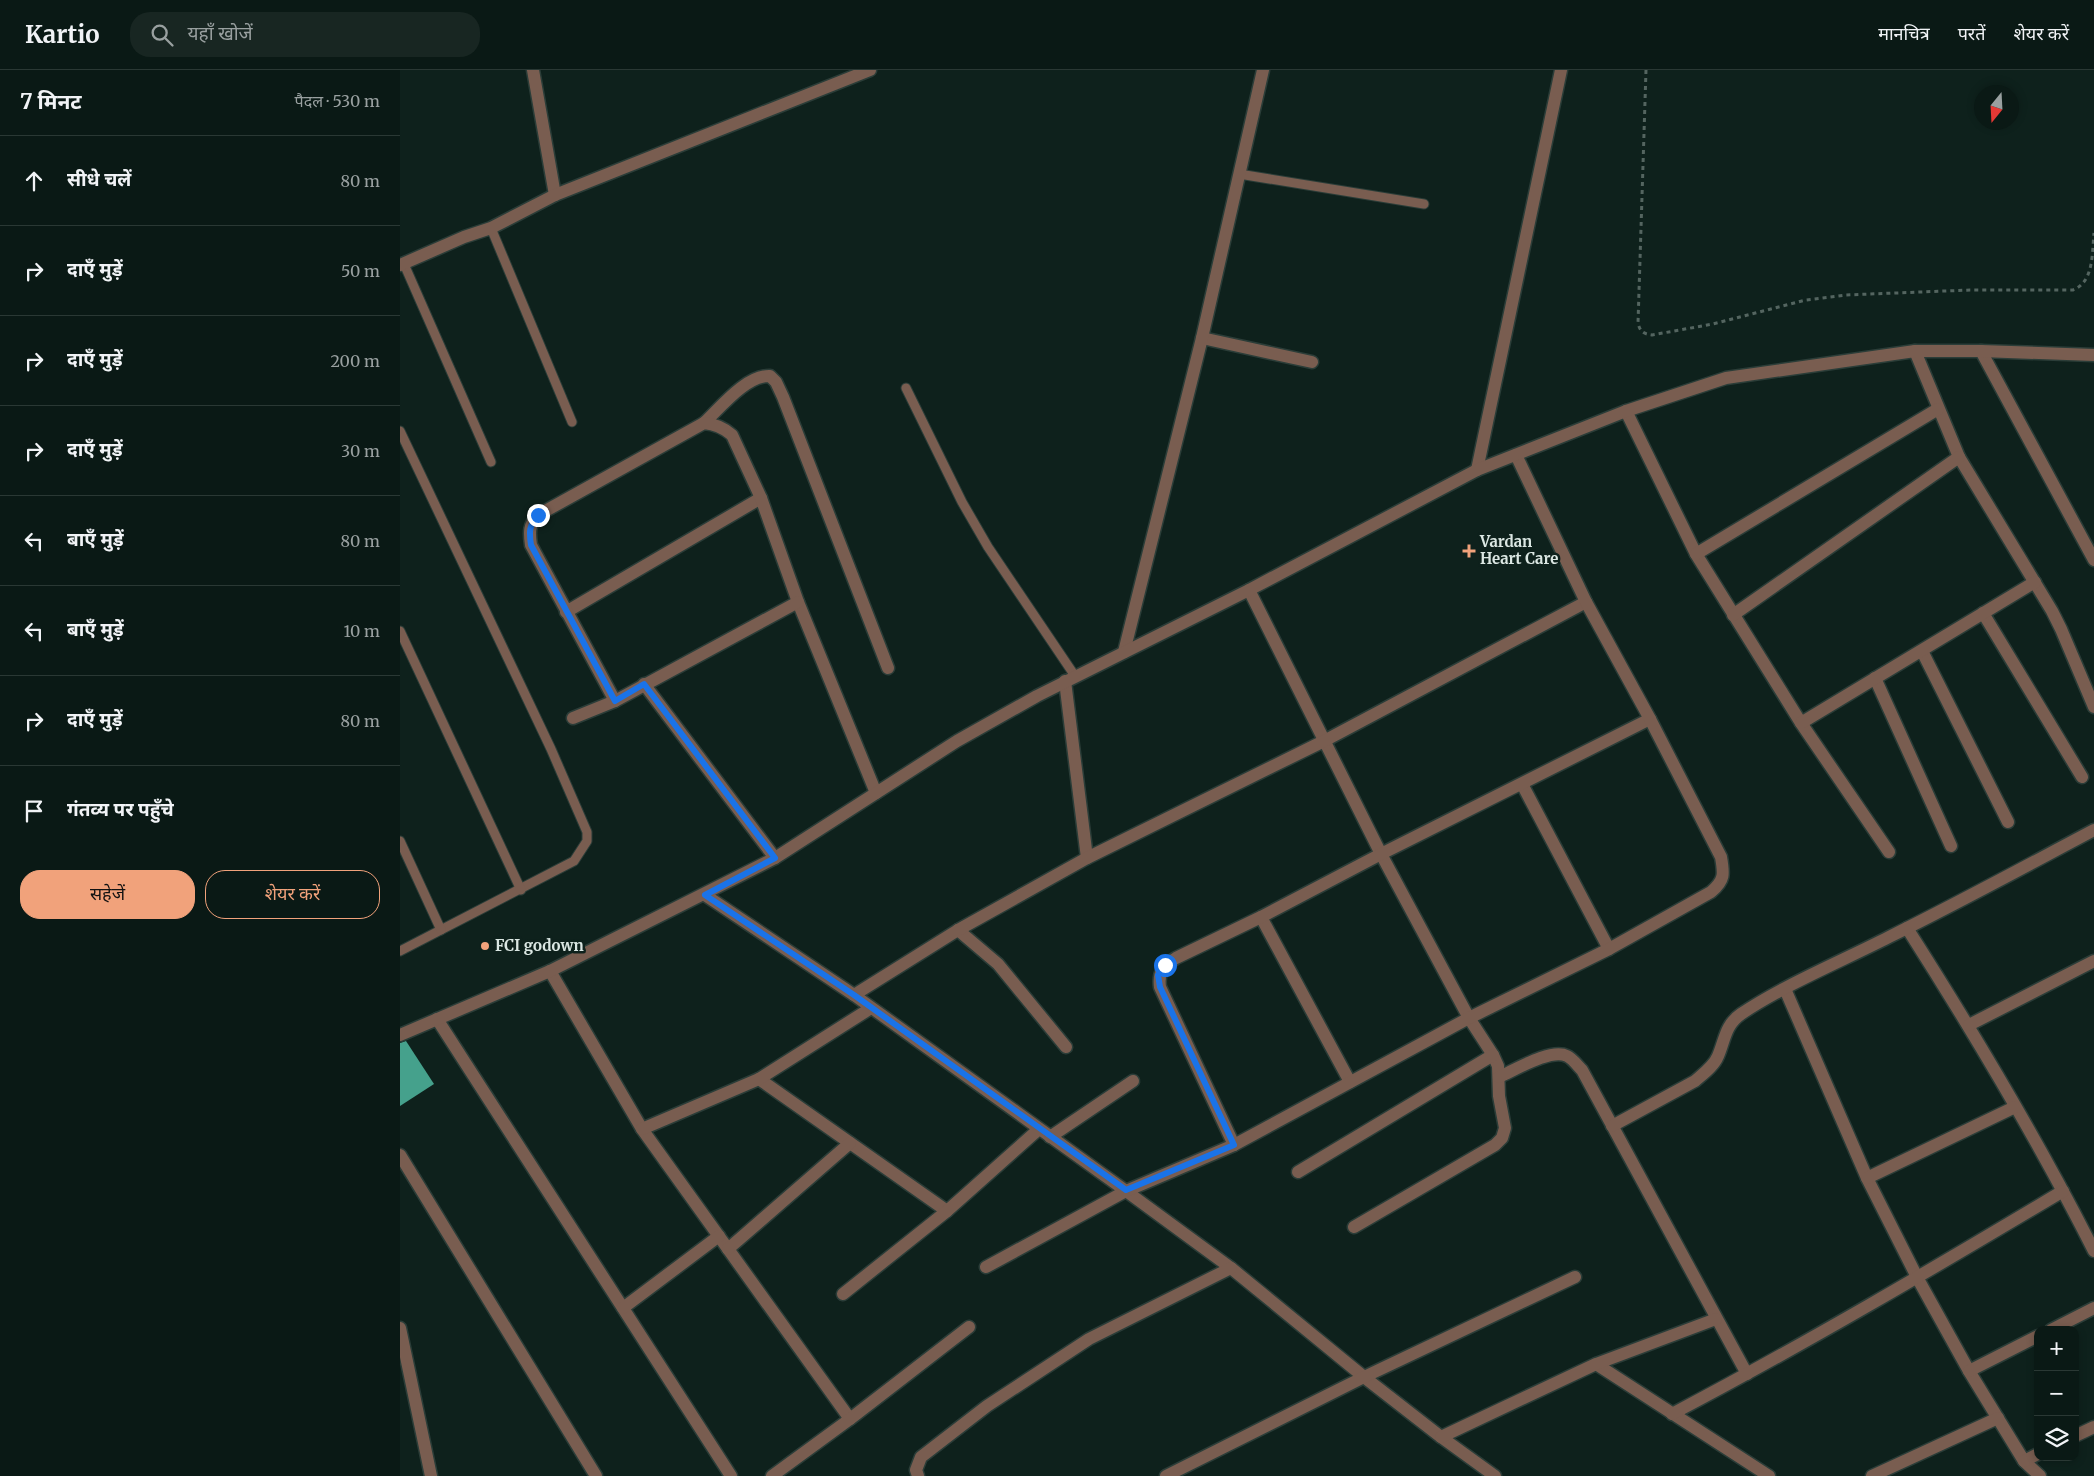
<!DOCTYPE html>
<html lang="hi">
<head>
<meta charset="utf-8">
<style>
  :root { --surface:#0a1915; --page:#182622; --text:#f1f3f6; --muted:#99a0a0; --line:#2a3834; --accent:#f1a27b }
  body { margin:0; font-family:Merriweather,"Noto Sans Devanagari",serif; background:var(--page); color:var(--text) }
  .controls { position:absolute; right:15px; bottom:15px; display:grid; overflow:hidden; border-radius:10px; box-shadow:0 2px 8px #0003 }
  .controls button { width:45px; height:45px; display:grid; place-items:center; padding:0; border:0; border-bottom:1px solid var(--line); background:var(--surface); color:var(--text); font:25px sans-serif }
  .compass { position:absolute; left:1574px; top:15px; width:45px; height:45px; border-radius:50%; background:var(--surface); box-shadow:0 2px 8px #0003; rotate:198deg }
  .stop { position:absolute; width:15px; height:15px; margin:-11px; border:4px solid #1a73e8; border-radius:50%; background:#fff }
  .stop.end { background:#1a73e8; border-color:#fff; box-shadow:0 1px 5px #0008 }
  .list { margin:0; padding:0; list-style:none }
  h2 { display:flex; justify-content:space-between; align-items:center; height:65px; margin:0; padding:0 20px; font-size:21px }
  h2 small { font-size:16px; font-weight:400; color:var(--muted) }
  .list li { display:grid; grid-template-columns:32px 1fr auto; gap:15px; align-items:center; box-sizing:border-box; height:90px; padding:0 20px; border-top:1px solid var(--line) }
  .list b { display:block; font-size:19px; white-space:nowrap }
  .list em { font-size:16px; font-style:normal; color:var(--muted) }
  .actions { display:flex; gap:10px; padding:15px 20px }
  .actions a { flex:1; padding:11px 0; border:1px solid var(--accent); border-radius:20px; text-align:center; font-size:18px; color:var(--accent) }
  .actions .main { background:var(--accent); color:#111 }
  .icon { flex:none; width:28px; height:28px; fill:none; stroke:currentColor; stroke-width:2; stroke-linecap:round; stroke-linejoin:round }
  .map { position:relative; flex:none; width:1694px; height:1406px; overflow:hidden }
  header { display:flex; align-items:center; gap:30px; box-sizing:border-box; height:70px; padding:0 25px; background:var(--surface); border-bottom:1px solid var(--line) }
  header strong { font-size:24px }
  nav { display:flex; gap:28px; margin-inline-start:auto; font-size:18px }
  .search { width:350px; height:45px; background:var(--page); display:flex; align-items:center; gap:12px; box-sizing:border-box; padding:0 18px; border-radius:20px; color:var(--muted); font-size:19px }
  main { display:flex }
  aside { flex:1; background:var(--surface) }
  .map>svg:first-child { display:block }
  .building { fill:#45a18c }
  .lines { fill:none; stroke-linecap:round; stroke-linejoin:round }
  .service-casing { stroke:#2b3d38; stroke-width:11 }
  .minor-casing { stroke:#2b3d38; stroke-width:15 }
  .tertiary-casing { stroke:#2b3d38; stroke-width:15 }
  .path { stroke:#546560; stroke-width:3; stroke-dasharray:4 4; stroke-linecap:butt }
  .service { stroke:#795d50; stroke-width:9 }
  .minor { stroke:#795d50; stroke-width:12 }
  .tertiary { stroke:#795d50; stroke-width:12 }
  .route { stroke:#1a73e8; stroke-width:6 }
  .poi-dot { fill:#f1a27b; stroke:#0e211c; stroke-width:2 }
  .labels { text-anchor:middle; stroke-width:5; stroke-linejoin:round; paint-order:stroke }
  .poi-label { font-size:15px; font-weight:bold; fill:#dbe7e3; stroke:#0e211c; text-anchor:start }
</style>
</head>
<body>
<header>
<strong>Kartio</strong>
<div class="search"><svg class="icon" aria-label="search" viewBox="0 0 24 24"><circle cx="10" cy="10" r="6"/><path d="M15 15l6 6"/></svg>यहाँ खोजें</div>
<nav><a>मानचित्र</a><a>परतें</a><a>शेयर करें</a></nav>
</header>
<main>
<aside>
<h2>7 मिनट<small>पैदल · 530 m</small></h2>
<ul class="list">
<li><svg class="icon" aria-label="ahead" viewBox="0 0 24 24"><path d="M12 20V5M6 11l6-6 6 6"/></svg><div><b>सीधे चलें</b></div><em>80 m</em></li>
<li><svg class="icon" aria-label="right" viewBox="0 0 24 24"><path d="M7 20v-9h11M14 6l5 5-5 5"/></svg><div><b>दाएँ मुड़ें</b></div><em>50 m</em></li>
<li><svg class="icon" aria-label="right" viewBox="0 0 24 24"><path d="M7 20v-9h11M14 6l5 5-5 5"/></svg><div><b>दाएँ मुड़ें</b></div><em>200 m</em></li>
<li><svg class="icon" aria-label="right" viewBox="0 0 24 24"><path d="M7 20v-9h11M14 6l5 5-5 5"/></svg><div><b>दाएँ मुड़ें</b></div><em>30 m</em></li>
<li><svg class="icon" aria-label="left" viewBox="0 0 24 24"><path d="M17 20v-9H6M10 6l-5 5 5 5"/></svg><div><b>बाएँ मुड़ें</b></div><em>80 m</em></li>
<li><svg class="icon" aria-label="left" viewBox="0 0 24 24"><path d="M17 20v-9H6M10 6l-5 5 5 5"/></svg><div><b>बाएँ मुड़ें</b></div><em>10 m</em></li>
<li><svg class="icon" aria-label="right" viewBox="0 0 24 24"><path d="M7 20v-9h11M14 6l5 5-5 5"/></svg><div><b>दाएँ मुड़ें</b></div><em>80 m</em></li>
<li><svg class="icon" aria-label="arrive" viewBox="0 0 24 24"><path d="M6 21V4h12l-3 4 3 4H6"/></svg><div><b>गंतव्य पर पहुँचे</b></div></li>
</ul>
<div class="actions"><a class="main">सहेजें</a><a>शेयर करें</a></div>
</aside>
<div class="map">
<svg width="1694" height="1406" viewBox="0 0 1694 1406">
  <rect width="100%" height="100%" fill="#0e211c"/>
  <polygon class="building" points="6,971 34,1014 0,1036 0,973"/>
  <g class="lines">
    <defs>
      <g id="service">
        <polyline points="839,104 1024,134"/>
        <polyline points="91,158 172,352"/>
        <polyline points="4,194 91,392"/>
        <polyline points="506,318 562,432 588,477 675,606"/>
        <polyline points="0,361 151,679 187,762 187,771 174,791 0,881"/>
        <polyline points="0,561 121,820"/>
        <polyline points="0,771 41,860"/>
      </g>
      <g id="minor">
        <polyline points="133,0 155,125"/>
        <polyline points="0,195 64,167 91,158 155,125 470,0"/>
        <polyline points="802,268 912,292"/>
        <polyline points="1515,281 1559,387 1652,541 1661,559 1694,637"/>
        <polyline points="1581,281 1694,490"/>
        <polyline points="1226,341 1296,484 1401,653 1489,782"/>
        <path d="M 304,353 C 320,338 346,305 370,306 L 376,312 L 383,327 L 488,598"/>
        <polyline points="1077,400 1161,0"/>
        <polyline points="1296,484 1538,339"/>
        <polyline points="849,520 981,784 1069,948 1093,985 1098,996 1099,1026 1105,1058 1102,1068 1095,1075 954,1157"/>
        <polyline points="166,542 361,428"/>
        <polyline points="1583,543 1682,707"/>
        <polyline points="1333,545 1559,387"/>
        <polyline points="1522,581 1608,752"/>
        <polyline points="724,582 802,268 863,0"/>
        <polyline points="1475,608 1551,776"/>
        <polyline points="665,611 687,788"/>
        <polyline points="244,614 375,788"/>
        <path d="M 215,631 L 131,475 C 129,462 129,455 138,445 L 304,353 C 315,354 323,357 332,365 L 361,428 L 398,532 L 476,723"/>
        <polyline points="173,648 215,631 398,532"/>
        <polyline points="1401,653 1635,512"/>
        <polyline points="1122,714 1209,879"/>
        <polyline points="305,825 454,925 726,1121 831,1198 964,1307 1041,1367 1095,1406"/>
        <polyline points="861,847 950,1012"/>
        <path d="M 1507,858 C 1574,963 1638,1070 1694,1181"/>
        <polyline points="558,860 598,894 666,977"/>
        <polyline points="150,901 242,1059 450,1349"/>
        <polyline points="1385,919 1467,1108 1518,1209 1569,1301 1624,1391 1640,1406"/>
        <polyline points="454,925 558,860 687,788 924,671 1186,532"/>
        <polyline points="37,949 331,1406"/>
        <polyline points="1569,955 1694,891"/>
        <path d="M 1099,1007 C 1115,1000 1151,978 1167,986 C 1172,988 1178,996 1182,1000 L 1347,1304"/>
        <polyline points="359,1009 547,1141"/>
        <path d="M 1212,1056 L 1295,1011 C 1303,1004 1314,996 1318,986 C 1325,970 1325,955 1341,944 C 1384,915 1442,891 1489,867 C 1558,833 1626,796 1694,760"/>
        <polyline points="242,1059 359,1009 471,938"/>
        <polyline points="650,1067 733,1011"/>
        <path d="M 834,1075 L 760,917 C 758,902 763,896 776,888 L 861,847 L 981,784 L 1250,649"/>
        <polyline points="0,1085 196,1406"/>
        <polyline points="898,1102 1093,985"/>
        <polyline points="1467,1108 1615,1037"/>
        <polyline points="328,1179 450,1073"/>
        <path d="M 586,1197 L 726,1121 L 834,1075 L 1069,948 L 1209,879 L 1311,822 C 1325,810 1324,804 1321,787 L 1250,649 L 1186,532 L 1116,385"/>
        <polyline points="443,1224 547,1141 639,1059"/>
        <polyline points="223,1238 319,1166"/>
        <polyline points="0,1258 31,1406"/>
        <polyline points="1651,1260 1694,1238"/>
        <polyline points="1196,1294 1369,1406"/>
        <polyline points="1569,1301 1638,1266"/>
        <path d="M 1272,1344 C 1405,1274 1534,1198 1663,1121"/>
        <polyline points="1675,1366 1694,1357"/>
        <polyline points="1041,1367 1196,1294 1316,1249"/>
        <polyline points="1624,1391 1638,1384"/>
        <polyline points="372,1406 450,1349 569,1257"/>
        <polyline points="518,1406 516,1400 521,1387 587,1336 689,1269 831,1198"/>
        <polyline points="766,1406 964,1307 1175,1207"/>
        <polyline points="1472,1406 1598,1348"/>
      </g>
      <polyline id="tertiary" points="0,965 150,901 375,788 557,671 637,626 849,520 1077,400 1226,341 1326,308 1515,281 1581,281 1694,285"/>
    </defs>
    <use href="#service" class="service-casing"/>
    <use href="#minor" class="minor-casing"/>
    <use href="#tertiary" class="tertiary-casing"/>
    <path class="path" d="M 1246,0 L 1238,253 C 1240,262 1244,264 1252,265 L 1313,254 L 1406,230 L 1446,225 L 1570,220 L 1673,220 C 1694,212 1692,183 1694,163"/>
    <use href="#service" class="service"/>
    <use href="#minor" class="minor"/>
    <use href="#tertiary" class="tertiary"/>
  </g>
  <g class="lines">
    <path class="route" d="M 138,445 C 129,455 129,462 131,475 L 215,631 L 244,614 L 375,788 L 305,825 L 454,925 L 726,1120 L 834,1075 L 760,917 L 758,905 L 765,895"/>
  </g>
  <g class="poi-dot">
    <path d="M1066.5 473.5h5v5h5v5h-5v5h-5v-5h-5v-5h5z"/>
    <circle cx="85" cy="876" r="5"/>
  </g>
  <g class="labels">
    <g class="poi-label">
      <text x="1080" y="477">Vardan<tspan x="1080" dy="17">Heart Care</tspan></text>
      <text x="95" y="881">FCI godown</text>
    </g>
  </g>
</svg>
<div class="controls">
<button>+</button>
<button>−</button>
<button><svg class="icon" aria-label="layers" viewBox="0 0 24 24"><path d="M12 4l9 5-9 5-9-5zM3 14l9 5 9-5"/></svg></button>
</div>
<svg class="compass" viewBox="-18 -18 36 36"><path d="M0-13l5 13h-10z" fill="#e53935"/><path d="M0 13l5-13h-10z" fill="#99a0a0"/></svg>
<div class="stop" style="left:765px;top:895px"></div>
<div class="stop end" style="left:138px;top:445px"></div>
</div>
</main>
</body>
</html>
